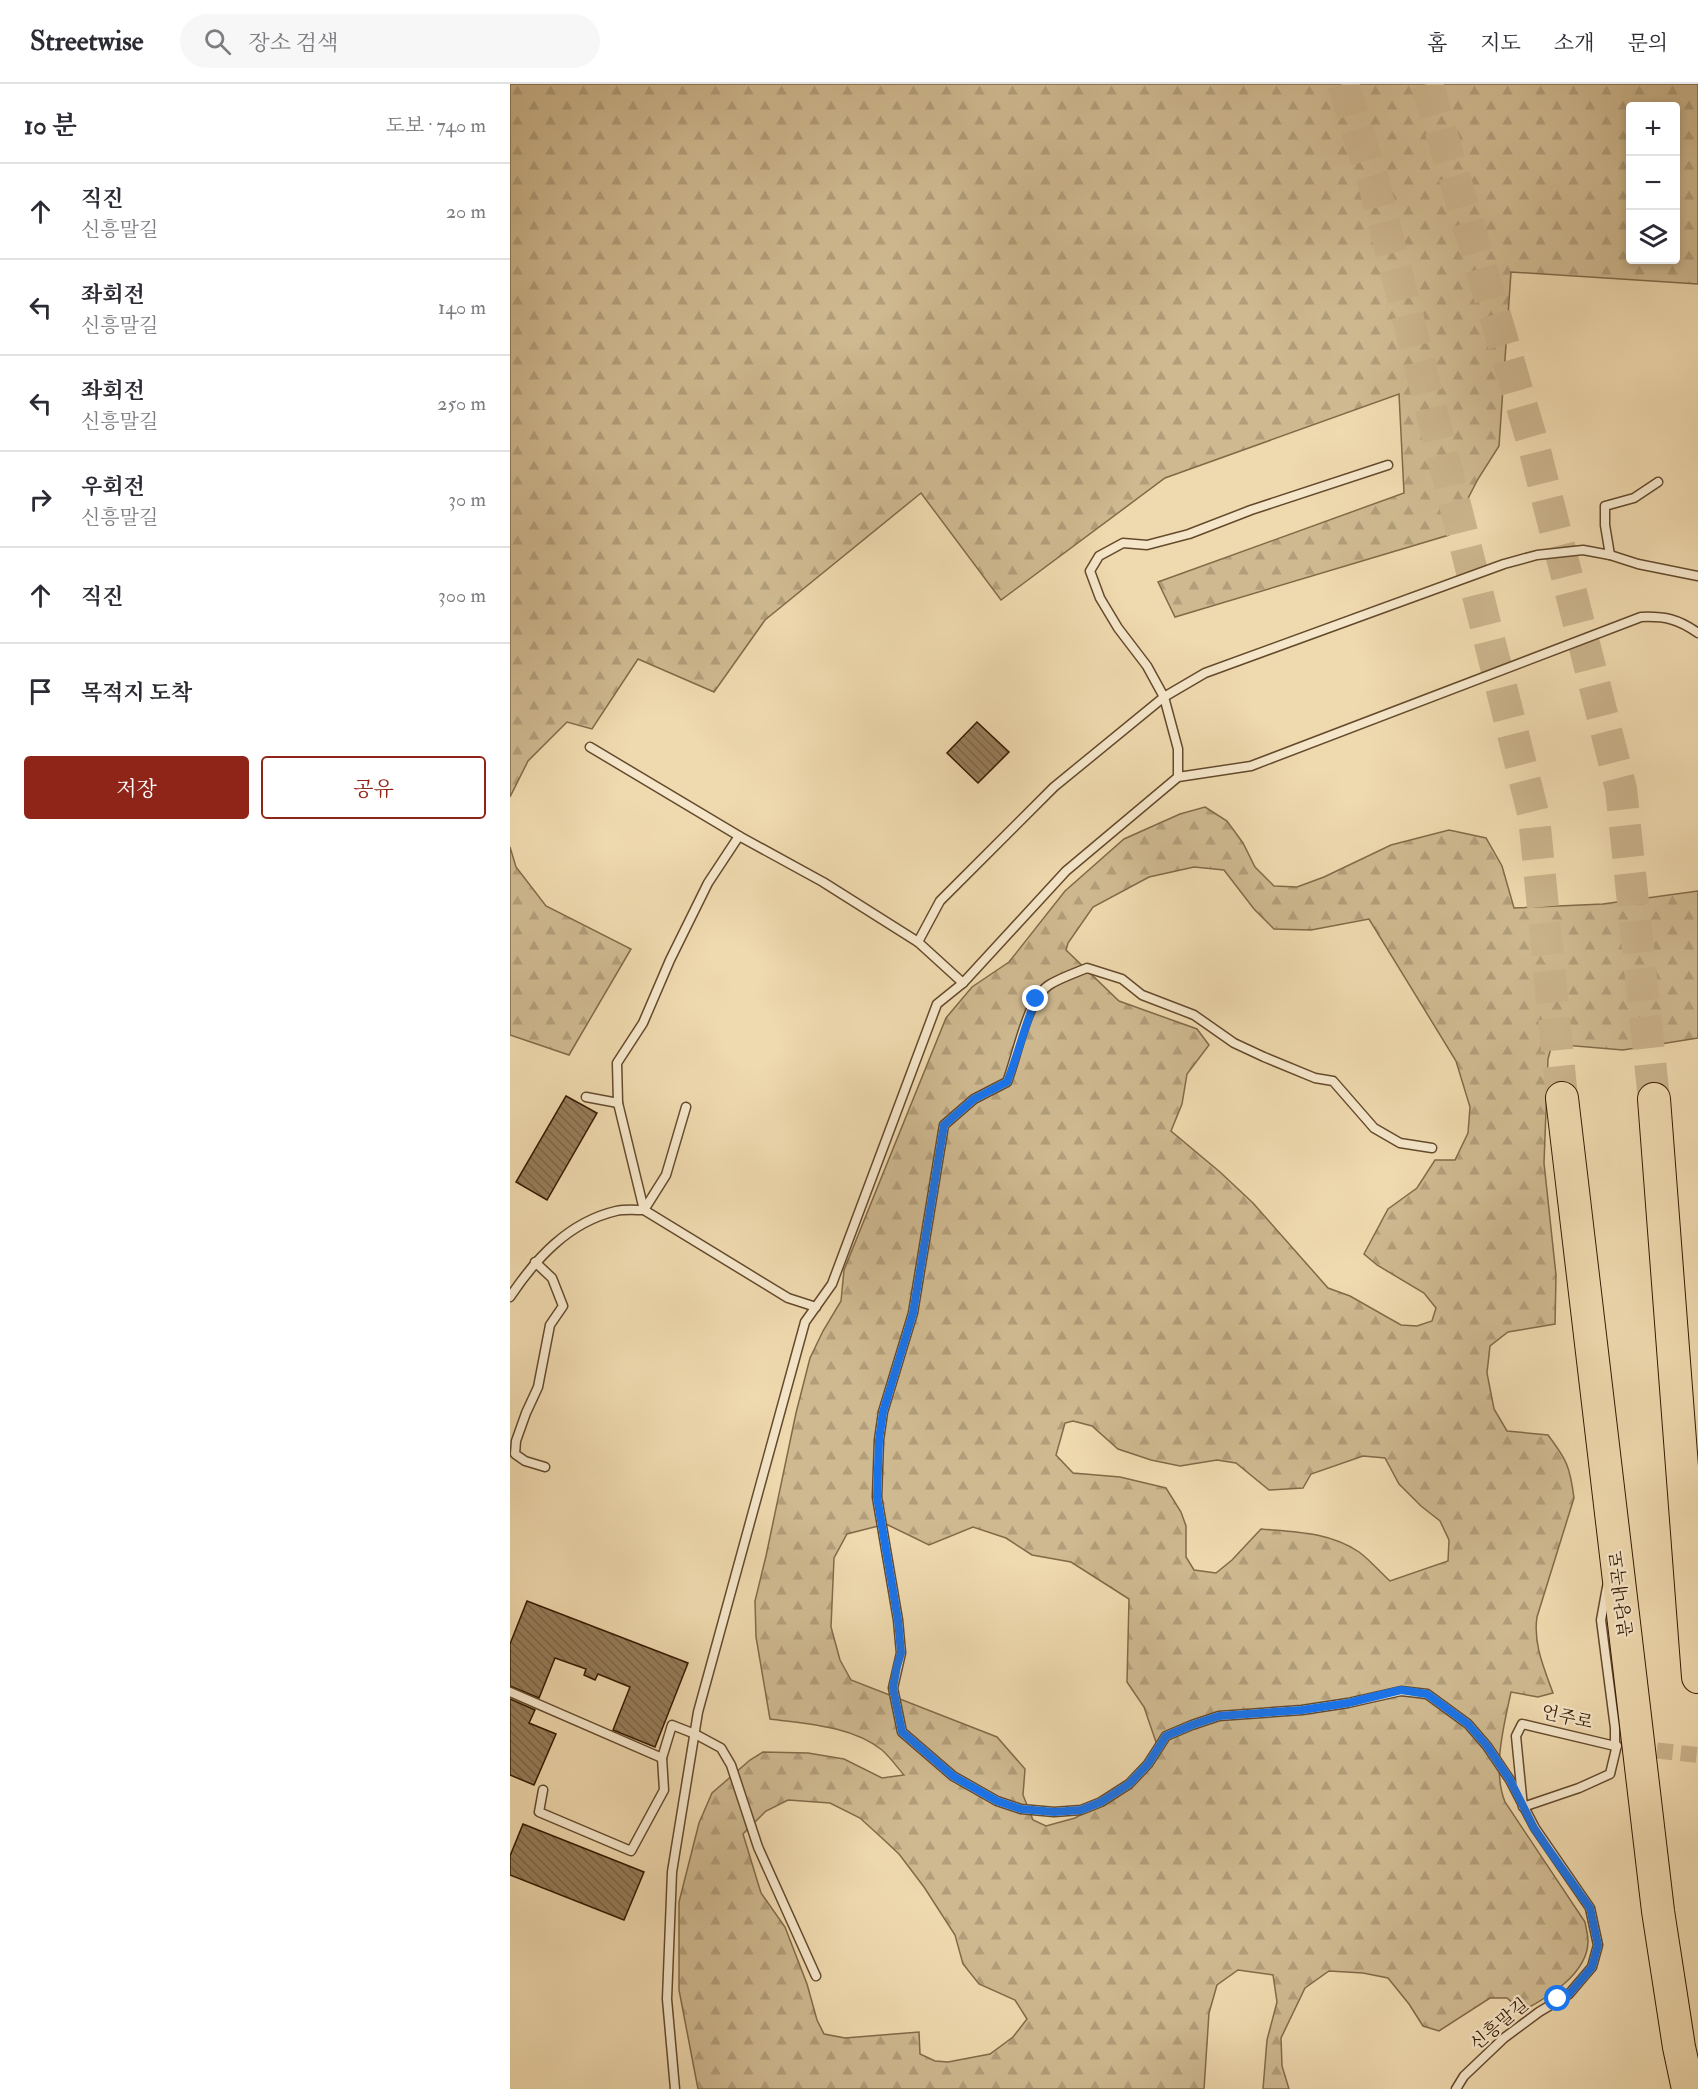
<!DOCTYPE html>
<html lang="ko">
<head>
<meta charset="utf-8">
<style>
  :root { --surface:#fff; --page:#f7f7f7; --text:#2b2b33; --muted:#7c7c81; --line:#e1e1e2; --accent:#8f2418 }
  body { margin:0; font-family:"IM FELL Double Pica","Noto Serif KR",serif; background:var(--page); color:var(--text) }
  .controls { position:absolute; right:18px; top:18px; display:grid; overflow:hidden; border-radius:6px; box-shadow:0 3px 9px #0003 }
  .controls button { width:54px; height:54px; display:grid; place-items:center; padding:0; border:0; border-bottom:2px solid var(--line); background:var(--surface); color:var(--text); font:30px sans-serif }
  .stop { position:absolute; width:18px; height:18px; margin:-14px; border:4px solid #1a73e8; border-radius:50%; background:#fff }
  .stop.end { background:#1a73e8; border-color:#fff; box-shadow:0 2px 6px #0008 }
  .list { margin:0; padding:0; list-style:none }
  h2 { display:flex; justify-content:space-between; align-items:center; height:78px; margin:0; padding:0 24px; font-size:26px }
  h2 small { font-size:20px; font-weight:400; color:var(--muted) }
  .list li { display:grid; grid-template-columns:39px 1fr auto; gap:18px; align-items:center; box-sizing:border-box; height:96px; padding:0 24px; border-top:2px solid var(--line) }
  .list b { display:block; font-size:22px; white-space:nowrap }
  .list p { margin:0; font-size:20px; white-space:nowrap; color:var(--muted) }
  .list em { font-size:20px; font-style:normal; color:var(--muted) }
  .actions { display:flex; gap:12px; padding:18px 24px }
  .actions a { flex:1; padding:14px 0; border:2px solid var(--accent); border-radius:6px; text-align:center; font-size:21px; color:var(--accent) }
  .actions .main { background:var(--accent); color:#fff }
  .icon { flex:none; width:33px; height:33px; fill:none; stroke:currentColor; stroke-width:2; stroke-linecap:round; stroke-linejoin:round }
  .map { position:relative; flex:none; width:1188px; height:2005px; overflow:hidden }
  header { display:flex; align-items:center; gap:36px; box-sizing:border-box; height:84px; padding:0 30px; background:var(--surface); border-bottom:2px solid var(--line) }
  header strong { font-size:28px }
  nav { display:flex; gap:33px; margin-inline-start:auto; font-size:21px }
  .search { width:420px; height:54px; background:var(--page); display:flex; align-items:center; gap:15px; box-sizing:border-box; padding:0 21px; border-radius:33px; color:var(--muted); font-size:22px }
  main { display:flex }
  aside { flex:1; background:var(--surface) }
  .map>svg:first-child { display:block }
  .forest { fill:url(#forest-firs); stroke:#826a48; stroke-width:1.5; fill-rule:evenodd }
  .building { fill:url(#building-back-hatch); stroke:#351a00; stroke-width:1.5 }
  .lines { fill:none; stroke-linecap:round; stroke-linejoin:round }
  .street-tunnel { stroke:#cab38b; stroke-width:16; stroke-dasharray:16 8; stroke-linecap:butt }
  .highway-tunnel { stroke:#cab38b; stroke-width:32; stroke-dasharray:32 16; stroke-linecap:butt }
  .lane-casing { stroke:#644a2c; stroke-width:11 }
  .highway-casing { stroke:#351a00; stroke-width:34 }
  .lane { stroke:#f5e6ca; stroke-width:8 }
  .highway { stroke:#efd9ae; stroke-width:32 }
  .route { stroke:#1a73e8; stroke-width:8 }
  .labels { text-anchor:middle; stroke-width:4.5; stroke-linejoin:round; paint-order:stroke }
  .street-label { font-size:18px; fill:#351a00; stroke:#f5e6ca }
</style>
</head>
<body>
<header>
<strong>Streetwise</strong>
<div class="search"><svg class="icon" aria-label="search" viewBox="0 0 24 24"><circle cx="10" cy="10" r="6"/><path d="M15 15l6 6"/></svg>장소 검색</div>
<nav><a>홈</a><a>지도</a><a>소개</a><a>문의</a></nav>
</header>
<main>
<aside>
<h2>10 분<small>도보 · 740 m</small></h2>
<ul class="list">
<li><svg class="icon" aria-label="ahead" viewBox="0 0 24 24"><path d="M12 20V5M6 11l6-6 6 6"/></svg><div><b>직진</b><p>신흥말길</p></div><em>20 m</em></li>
<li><svg class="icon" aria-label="left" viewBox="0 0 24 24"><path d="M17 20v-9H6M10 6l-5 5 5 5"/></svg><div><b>좌회전</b><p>신흥말길</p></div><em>140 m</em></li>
<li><svg class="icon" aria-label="left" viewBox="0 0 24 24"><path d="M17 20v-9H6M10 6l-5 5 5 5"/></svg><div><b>좌회전</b><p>신흥말길</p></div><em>250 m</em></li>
<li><svg class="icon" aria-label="right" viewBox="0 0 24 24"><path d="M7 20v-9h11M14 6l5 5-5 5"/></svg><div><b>우회전</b><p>신흥말길</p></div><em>30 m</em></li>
<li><svg class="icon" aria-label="ahead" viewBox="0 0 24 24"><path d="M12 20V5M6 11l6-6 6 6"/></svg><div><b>직진</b></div><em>300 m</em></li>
<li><svg class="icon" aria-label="arrive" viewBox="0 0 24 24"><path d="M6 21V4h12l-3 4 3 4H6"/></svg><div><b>목적지 도착</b></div></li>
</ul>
<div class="actions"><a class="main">저장</a><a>공유</a></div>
</aside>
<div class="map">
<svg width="1188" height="2005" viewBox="0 0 1188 2005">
  <defs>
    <pattern id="forest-firs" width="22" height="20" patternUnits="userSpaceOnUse" patternTransform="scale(1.5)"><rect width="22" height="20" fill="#cfb990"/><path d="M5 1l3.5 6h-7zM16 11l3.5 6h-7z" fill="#b29e7a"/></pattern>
    <pattern id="building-back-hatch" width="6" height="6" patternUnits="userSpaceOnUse" patternTransform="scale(1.5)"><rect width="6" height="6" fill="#967d5a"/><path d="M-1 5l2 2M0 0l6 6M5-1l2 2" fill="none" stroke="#7b6648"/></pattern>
  </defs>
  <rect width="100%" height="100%" fill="#efd9ae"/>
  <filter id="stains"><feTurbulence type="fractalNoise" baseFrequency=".00333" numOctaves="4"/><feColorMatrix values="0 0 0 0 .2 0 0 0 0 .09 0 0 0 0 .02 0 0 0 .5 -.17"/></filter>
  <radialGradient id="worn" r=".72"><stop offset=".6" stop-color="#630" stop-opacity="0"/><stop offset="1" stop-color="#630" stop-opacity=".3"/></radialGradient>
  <g class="forest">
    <path d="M 0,0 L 1188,0 L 1188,200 L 1001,188 L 989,362 L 968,395 L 939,451 L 665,533 L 648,498 L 894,409 L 889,310 L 655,394 L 491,516 L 411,409 L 255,536 L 204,608 L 128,575 L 82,645 L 57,638 L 18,677 L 0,713 ZM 1166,22 L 1166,176 L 1120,176 L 1120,22 Z"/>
    <path d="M 695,723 L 717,737 L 733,759 L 745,783 L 764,802 L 787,803 L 814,793 L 881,761 L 939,746 L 976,754 L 992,782 L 1004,824 L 1093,820 L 1188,807 L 1188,954 L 1113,966 L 1042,960 L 1038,975 L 1034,1079 L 1046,1191 L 1045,1240 L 998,1248 L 980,1262 L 977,1289 L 984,1325 L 997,1347 L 1038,1351 C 1057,1376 1060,1383 1064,1414 L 1027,1533 C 1023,1560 1034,1584 1043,1609 L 1028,1613 L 1001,1608 C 994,1641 982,1686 995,1718 L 1075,1838 C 1076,1844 1078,1851 1078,1857 C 1078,1890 1037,1914 1012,1927 L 997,1914 L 980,1914 L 929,1947 L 913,1942 L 899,1920 L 878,1894 L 853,1889 L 819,1887 L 795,1904 L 771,1954 L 772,1982 L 779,2005 L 753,2005 L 757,1956 L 767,1918 L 763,1891 L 728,1886 L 707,1901 L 699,1929 L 694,2005 L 188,2005 L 169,1906 L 169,1818 L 189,1739 L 202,1709 L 240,1676 L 253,1668 L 298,1669 L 334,1675 L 372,1694 L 394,1691 C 387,1683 380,1673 372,1666 C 342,1642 297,1640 260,1635 L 246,1553 L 245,1517 L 256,1472 L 286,1329 L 300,1274 L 313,1247 L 331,1217 L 334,1186 L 436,934 L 462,903 L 499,878 L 555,807 L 614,755 L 670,730 ZM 684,783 L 714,786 L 744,825 L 764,845 L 801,846 L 859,835 L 946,977 L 960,1023 L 958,1049 L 945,1076 L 925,1076 L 907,1104 L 878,1125 L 854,1170 L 867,1181 L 914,1209 L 926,1224 L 922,1237 L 907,1242 L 891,1241 L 840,1212 L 818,1204 L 743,1119 L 710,1088 L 661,1047 L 672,1020 L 677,990 L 699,961 L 687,945 L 609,917 L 556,866 L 558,859 L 583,823 L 639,793 ZM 563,1337 L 582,1342 L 608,1365 L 641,1376 L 670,1382 L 707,1376 L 726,1379 L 759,1406 L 793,1404 L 801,1390 L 853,1372 L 875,1374 L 889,1400 L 911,1422 L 930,1437 L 939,1456 L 938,1477 L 880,1497 C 870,1488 860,1476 849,1468 C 819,1448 786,1448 751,1445 L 722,1476 L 706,1489 L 684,1486 L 676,1473 L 676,1442 L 671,1428 L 656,1404 L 610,1393 L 563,1389 L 546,1371 L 555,1339 ZM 376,1440 L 419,1461 L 463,1443 L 496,1454 L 522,1471 L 561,1478 L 619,1515 L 617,1598 L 634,1623 L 648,1664 L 612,1704 L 595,1717 L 565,1734 L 536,1742 L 523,1736 L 513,1711 L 515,1685 L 487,1653 L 341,1596 L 330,1576 L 321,1543 L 324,1474 L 337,1450 ZM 278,1716 L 320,1719 L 350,1734 L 373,1755 L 389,1770 L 414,1803 L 445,1851 L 453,1880 L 469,1900 L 505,1916 L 517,1935 L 503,1953 L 480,1970 L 438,1978 L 425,1977 L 410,1970 L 409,1948 L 335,1954 L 314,1950 L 307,1936 L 297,1900 L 275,1843 L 251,1809 L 233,1750 L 256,1727 Z"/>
    <polygon points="0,763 6,783 36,822 121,865 59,971 0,951"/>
  </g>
  <g class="building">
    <polygon points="467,638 499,668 468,699 437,669"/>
    <polygon points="56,1012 87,1029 37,1116 6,1098"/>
    <polygon points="17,1517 178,1579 145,1663 103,1646 120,1603 88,1590 85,1596 74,1591 76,1585 45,1574 29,1614 0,1602 0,1560"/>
    <polygon points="0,1615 25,1626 19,1639 46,1650 24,1701 0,1691"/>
    <polygon points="13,1740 134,1788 114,1836 0,1791 0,1772"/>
  </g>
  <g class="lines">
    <polyline class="street-tunnel" points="1123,1664 1188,1671"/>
    <g class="highway-tunnel">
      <polyline points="833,0 864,100 1024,733 1052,1014"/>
      <polyline points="917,0 1025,367 1111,705 1144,1015"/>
    </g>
    <defs>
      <g id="lane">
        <polyline points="1100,471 1095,441 1095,422 1124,414 1148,398"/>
        <polyline points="80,663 229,752"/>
        <path d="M 668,693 L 741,682 L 1131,533 C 1155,532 1168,535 1188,549"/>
        <polyline points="453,899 408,858 430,817 544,703 654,613 637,582 608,544 590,514 580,487 589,472 613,459 637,461 679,450 741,426 878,381"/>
        <polyline points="76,1013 108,1019"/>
        <path d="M 922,1064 L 890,1059 L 864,1044 L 823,997 L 805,994 L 754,973 L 724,959 L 684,931 L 632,911 L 612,895 L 577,884 C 565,889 550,894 539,901 C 517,915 507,973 497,998 L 464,1015 L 434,1041 L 403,1229 L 373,1328 L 369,1356 L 367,1413 L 388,1536 L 391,1569 L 383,1604 L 392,1648 L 443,1692 L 487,1717 L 511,1725 L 544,1728 L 571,1726 L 591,1718 L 619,1700 L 638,1680 L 656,1652 L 682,1641 L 709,1632 L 792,1626 L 838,1619 L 891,1607 L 917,1610 L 958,1640 L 977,1662 L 1000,1696 L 1025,1744 L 1080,1824 L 1088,1861 L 1082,1883 L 1059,1910 L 1029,1928 L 994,1954 L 954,1992 L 946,2005"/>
        <polyline points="25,1178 42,1194 53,1222 40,1241 28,1303 16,1329 6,1357 5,1370 15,1377 35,1383"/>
        <path d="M 0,1213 C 26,1174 59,1138 106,1127 C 115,1125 125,1126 134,1126 L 156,1091 L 176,1023"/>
        <polyline points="306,1223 278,1214 134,1126 108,1019 107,979 133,939 160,876 198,799 229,752 313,798 408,858"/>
        <polyline points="1097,1503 1091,1536 1105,1644 1105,1662 1106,1665 1100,1690 1069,1704 1013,1723 1006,1652 1012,1640 1105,1662 1107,1662"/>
        <polyline points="0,1608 152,1674 162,1641 185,1650 211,1664 221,1681 248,1763 306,1892"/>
        <polyline points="33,1706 29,1728 121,1767 154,1706 152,1674"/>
        <polyline points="165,2005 157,1915 162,1788 188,1628 295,1238 322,1200 427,920 453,899 556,787 668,693 668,665 654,613 695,589 994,480 1027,471 1073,466 1100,471 1128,480 1188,492"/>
      </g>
      <g id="highway">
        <polyline points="1052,1014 1148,1827 1169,1963 1178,2005"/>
        <polyline points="1144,1015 1188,1593"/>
      </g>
    </defs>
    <use href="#lane" class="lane-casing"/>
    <use href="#highway" class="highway-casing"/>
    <use href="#lane" class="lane"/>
    <use href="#highway" class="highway"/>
  </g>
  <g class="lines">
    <path class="route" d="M 526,915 C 514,943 508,971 497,998 L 464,1015 L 434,1041 L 403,1229 L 373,1328 L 369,1356 L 367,1413 L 388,1536 L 391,1569 L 387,1582 L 383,1604 L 392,1648 L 443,1692 L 487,1717 L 511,1725 L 544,1728 L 571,1726 L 591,1718 L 619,1700 L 638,1680 L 656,1652 L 682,1641 L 709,1632 L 792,1626 L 838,1619 L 891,1606 L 917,1610 L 958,1640 L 977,1662 L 1000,1696 L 1024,1744 L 1039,1766 L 1080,1824 L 1088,1861 L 1082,1883 L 1059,1910 L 1048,1915"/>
  </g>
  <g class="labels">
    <g class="street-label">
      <text transform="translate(1111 1510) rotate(-97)" y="6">분당내곡로</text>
      <text transform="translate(1057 1633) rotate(13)" y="6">언주로</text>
      <text transform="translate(989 1940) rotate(-40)" y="6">신흥말길</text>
    </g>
  </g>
  <rect width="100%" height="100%" filter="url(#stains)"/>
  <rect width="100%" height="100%" fill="url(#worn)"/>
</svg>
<div class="controls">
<button>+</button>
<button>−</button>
<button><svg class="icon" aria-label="layers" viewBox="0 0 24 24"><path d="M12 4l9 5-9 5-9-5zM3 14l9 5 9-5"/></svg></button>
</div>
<div class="stop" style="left:1048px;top:1915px"></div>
<div class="stop end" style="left:526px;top:915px"></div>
</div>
</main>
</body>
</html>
